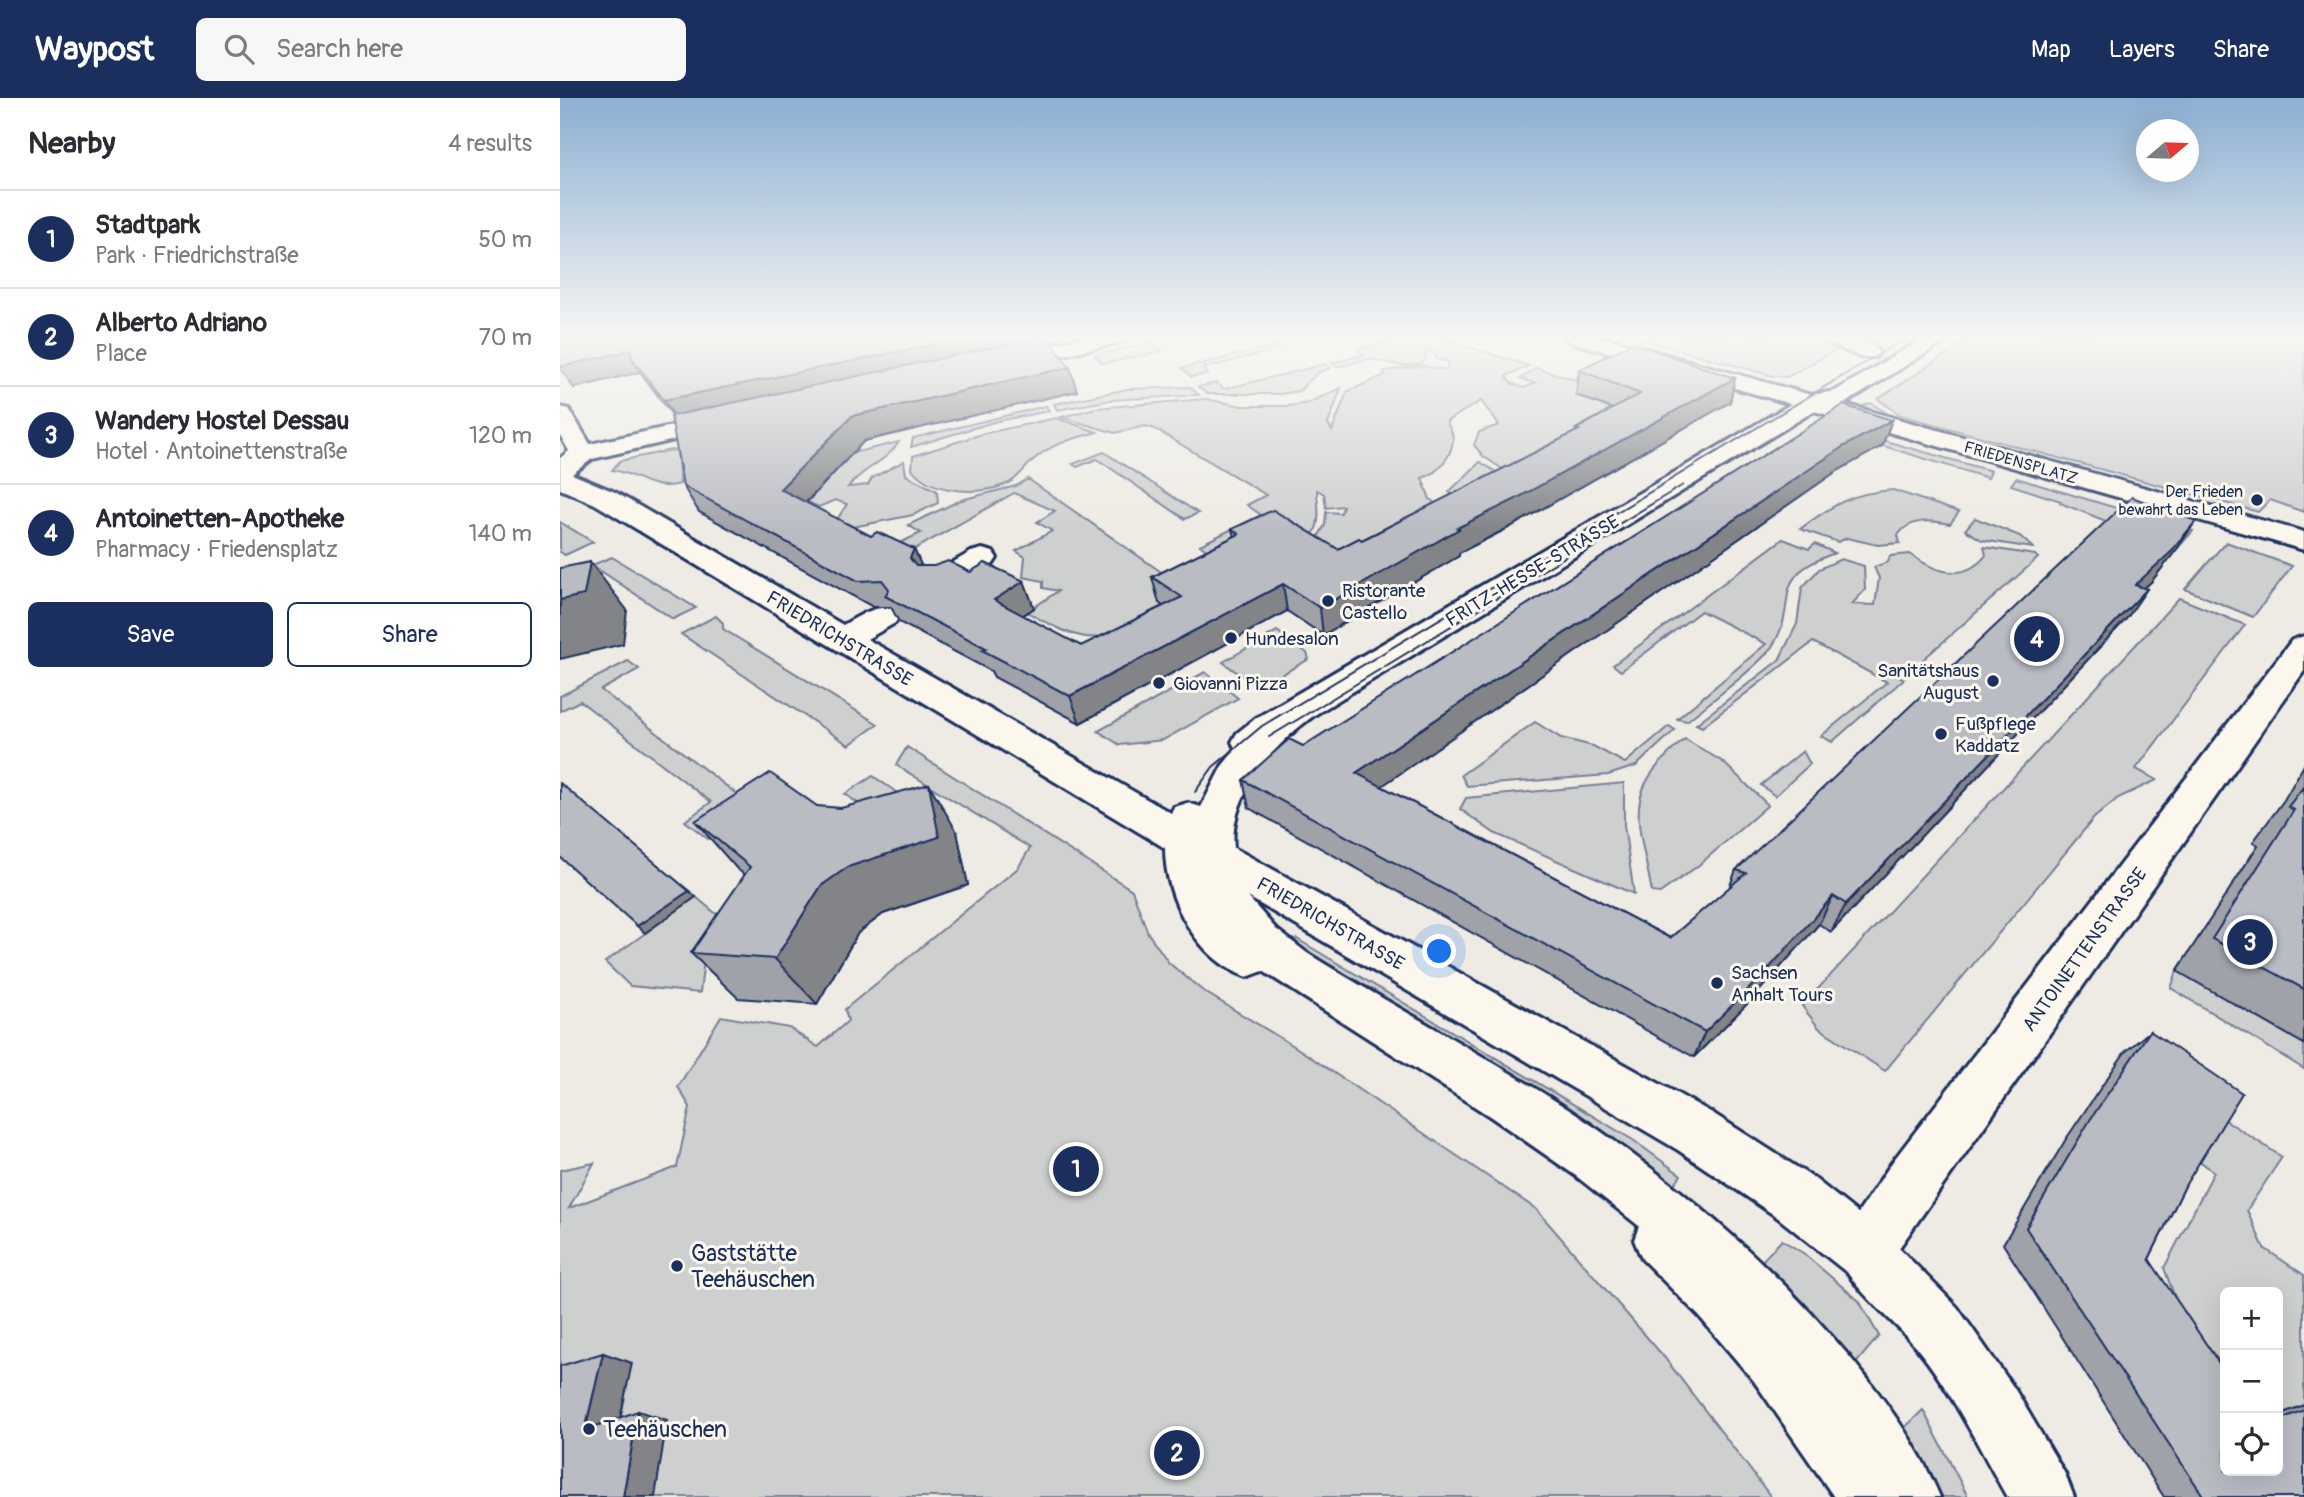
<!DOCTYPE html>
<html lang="en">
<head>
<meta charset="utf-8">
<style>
  :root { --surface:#fff; --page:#f7f7f7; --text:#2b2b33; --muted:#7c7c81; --line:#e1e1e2; --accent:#1b2f5e }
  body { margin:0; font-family:Pangolin,sans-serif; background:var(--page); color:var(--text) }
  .controls { position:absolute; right:21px; bottom:21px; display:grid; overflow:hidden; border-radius:10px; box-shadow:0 7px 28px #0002 }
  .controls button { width:63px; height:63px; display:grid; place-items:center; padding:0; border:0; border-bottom:2px solid var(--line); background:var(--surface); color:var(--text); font:35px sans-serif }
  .compass { position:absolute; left:1576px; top:21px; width:63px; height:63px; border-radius:50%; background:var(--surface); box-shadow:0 7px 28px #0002; rotate:71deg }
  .you { position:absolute; left:880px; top:854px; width:24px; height:24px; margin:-18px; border:5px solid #fff; border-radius:50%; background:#1a73e8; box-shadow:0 0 0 10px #1a73e833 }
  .badge { display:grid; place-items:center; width:46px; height:46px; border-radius:50%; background:var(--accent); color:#fff; font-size:23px; font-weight:700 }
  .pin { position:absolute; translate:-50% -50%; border:4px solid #fff; box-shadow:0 2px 7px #0006 }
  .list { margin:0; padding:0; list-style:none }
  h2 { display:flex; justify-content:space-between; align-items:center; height:91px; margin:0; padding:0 28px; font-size:30px }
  h2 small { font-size:23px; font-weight:400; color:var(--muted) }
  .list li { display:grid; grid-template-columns:46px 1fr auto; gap:21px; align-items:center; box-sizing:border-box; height:98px; padding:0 28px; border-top:2px solid var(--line) }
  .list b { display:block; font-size:26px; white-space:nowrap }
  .list p { margin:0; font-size:23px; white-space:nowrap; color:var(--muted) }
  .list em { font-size:23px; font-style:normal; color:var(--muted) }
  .actions { display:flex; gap:14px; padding:21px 28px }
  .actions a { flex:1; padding:16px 0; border:2px solid var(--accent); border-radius:10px; text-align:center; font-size:24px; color:var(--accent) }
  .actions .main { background:var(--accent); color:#fff }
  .icon { flex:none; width:38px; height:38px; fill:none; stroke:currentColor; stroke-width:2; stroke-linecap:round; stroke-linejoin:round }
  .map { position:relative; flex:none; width:1744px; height:1399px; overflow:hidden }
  header { display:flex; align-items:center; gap:42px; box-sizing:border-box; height:98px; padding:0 35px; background:var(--accent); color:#fff }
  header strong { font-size:33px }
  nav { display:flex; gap:38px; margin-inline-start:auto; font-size:24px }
  .search { width:490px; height:63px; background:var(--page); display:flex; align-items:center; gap:18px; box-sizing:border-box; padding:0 24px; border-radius:10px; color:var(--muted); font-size:26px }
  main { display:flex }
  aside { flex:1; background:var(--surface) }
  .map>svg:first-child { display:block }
  .green { fill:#cecfcf; stroke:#747f96; stroke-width:2 }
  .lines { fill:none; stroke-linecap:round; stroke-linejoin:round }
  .minor-casing { stroke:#1b2f5e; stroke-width:6 }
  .major-casing { stroke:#1b2f5e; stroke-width:6 }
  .minor { fill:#fbf7ec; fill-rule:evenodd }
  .major { fill:#fbf7ec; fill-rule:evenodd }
  .tram { stroke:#1b2f5e; stroke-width:2 }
  .wall { fill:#9fa2a8; stroke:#1b2f5e; stroke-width:2 }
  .shaded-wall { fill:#828488; stroke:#1b2f5e; stroke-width:2 }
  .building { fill:#b9bcc3; stroke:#1b2f5e; stroke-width:2 }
  .poi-dot { fill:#1b2f5e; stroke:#fbf7ec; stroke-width:2.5 }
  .labels { text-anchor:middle; stroke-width:6; stroke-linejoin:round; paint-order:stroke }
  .far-street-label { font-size:16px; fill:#1b2f5e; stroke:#fbf7ec }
  .far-poi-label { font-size:16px; fill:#1b2f5e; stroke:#fbf7ec; text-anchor:end }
  .street-label { font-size:19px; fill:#1b2f5e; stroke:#fbf7ec }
  .poi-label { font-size:19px; fill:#1b2f5e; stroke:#fbf7ec; text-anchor:start }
  .near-poi-label { font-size:23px; fill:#1b2f5e; stroke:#fbf7ec; text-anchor:start }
</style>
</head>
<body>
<header>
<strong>Waypost</strong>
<div class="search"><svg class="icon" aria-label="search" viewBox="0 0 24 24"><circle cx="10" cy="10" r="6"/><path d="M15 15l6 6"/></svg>Search here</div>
<nav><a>Map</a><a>Layers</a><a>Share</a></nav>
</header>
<main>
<aside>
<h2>Nearby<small>4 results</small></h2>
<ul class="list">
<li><span class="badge">1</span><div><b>Stadtpark</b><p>Park · Friedrichstraße</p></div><em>50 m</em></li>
<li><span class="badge">2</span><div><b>Alberto Adriano</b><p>Place</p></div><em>70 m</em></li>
<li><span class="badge">3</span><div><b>Wandery Hostel Dessau</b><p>Hotel · Antoinettenstraße</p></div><em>120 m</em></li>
<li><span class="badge">4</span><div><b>Antoinetten-Apotheke</b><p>Pharmacy · Friedensplatz</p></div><em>140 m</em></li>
</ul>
<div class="actions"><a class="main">Save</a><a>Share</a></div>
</aside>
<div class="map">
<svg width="1744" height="1399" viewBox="0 0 1744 1399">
  <rect width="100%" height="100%" fill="#eeebe4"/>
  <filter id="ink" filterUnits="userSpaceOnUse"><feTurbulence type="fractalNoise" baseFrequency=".0143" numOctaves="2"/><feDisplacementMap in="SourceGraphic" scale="14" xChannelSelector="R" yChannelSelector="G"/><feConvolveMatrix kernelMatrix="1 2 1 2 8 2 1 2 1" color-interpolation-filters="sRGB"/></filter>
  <g filter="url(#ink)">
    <g class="green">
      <path d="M 845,238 L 882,240 L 969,268 L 946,278 L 951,285 L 964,290 L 975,285 L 960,281 L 976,270 L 1033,287 L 1069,309 L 947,374 L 923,358 L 914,347 L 919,334 L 939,327 L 921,303 L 887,323 C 888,329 893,335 893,340 C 893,357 878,376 862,380 L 870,401 L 880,410 L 785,456 L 754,446 L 765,427 L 766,414 L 781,415 L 783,408 L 766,410 L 764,396 L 757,392 C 757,404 761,418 756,431 C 748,452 688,461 666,468 L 640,447 L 701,417 L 687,407 L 706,397 L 593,330 L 585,328 L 555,335 L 501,319 L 536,310 L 646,301 L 682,308 L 729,308 L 748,305 L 781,290 L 768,326 L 772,333 L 787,294 L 825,277 L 824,273 L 863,268 L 887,272 L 888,264 L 877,261 L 873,253 L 864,255 L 866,261 L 861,266 L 843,268 L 809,261 L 777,269 L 771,265 L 804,257 L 797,251 Z"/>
      <polygon points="1069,238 1302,238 1227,279 1213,278"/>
      <polygon points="1414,238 1744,238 1744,414 1710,402 1698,414 1340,317 1318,301"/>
      <polygon points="593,244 602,253 543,266 535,257"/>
      <polygon points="716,248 719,251 644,270 648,276 631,279 622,270"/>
      <polygon points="766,266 770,270 757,275 739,293 720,296 648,296 638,289 657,285 664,291"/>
      <polygon points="630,289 639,297 551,302 497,312 494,306 568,291"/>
      <polygon points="1311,305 1330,317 1469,356 1466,358 1296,310"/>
      <polygon points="486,308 489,313 437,323 351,349 353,340"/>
      <path d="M 496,320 L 537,334 C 517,340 493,345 477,359 C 467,366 459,380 449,385 C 421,398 371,396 352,371 L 353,358 L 422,336 Z"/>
      <polygon points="1269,327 1431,373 1428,380 1274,333"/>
      <path d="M 339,344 C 326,364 303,370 288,389 L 308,387 L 312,380 L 344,363 L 346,377 L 377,393 L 378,405 L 353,417 L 293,429 L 276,423 L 287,406 L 275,402 L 259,409 L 239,400 L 254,364 Z"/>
      <path d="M 111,352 L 117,353 L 120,386 C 91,394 80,376 52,372 L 60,363 Z"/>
      <polygon points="544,354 638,415 625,421 537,361 517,369 513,366"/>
      <polygon points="920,364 941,377 897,400 889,394"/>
      <polygon points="1456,380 1633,433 1617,451 1500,405 1501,403 1451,387"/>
      <path d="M 468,381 L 610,480 L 600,505 L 610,513 C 543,543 535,553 467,514 L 498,493 L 483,490 L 483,483 L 463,479 L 465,459 L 456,453 L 492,433 L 477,424 L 495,413 L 454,395 L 334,463 L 327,451 L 361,435 L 348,427 L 401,402 L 456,388 Z"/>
      <path d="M 1333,392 L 1399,414 L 1390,426 C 1371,422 1350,420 1338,437 L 1340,445 L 1318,447 L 1287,440 L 1278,444 L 1240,431 C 1274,406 1291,395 1333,392 Z"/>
      <polygon points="1415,420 1460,438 1473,450 1422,442 1405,432"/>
      <polygon points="0,424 33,444 5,457 0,454"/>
      <path d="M 1223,441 L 1249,451 L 1255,446 L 1275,455 C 1205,480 1242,501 1212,549 C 1201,566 1146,607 1127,623 L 1117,621 L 1206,546 L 1141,513 L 1061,573 L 1053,567 Z"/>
      <polygon points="1666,444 1732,468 1693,519 1625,491"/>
      <path d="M 1424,449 L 1475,457 L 1478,460 L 1349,574 L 1334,575 L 1344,581 L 1272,644 L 1261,638 L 1327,584 L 1253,544 L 1142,629 L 1136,626 L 1219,562 L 1237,526 L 1242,490 L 1259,471 L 1281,461 L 1304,468 L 1305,492 L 1292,506 L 1315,507 L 1319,480 L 1314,469 L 1328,464 L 1330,458 L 1350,456 C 1376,475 1405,484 1426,457 Z"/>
      <polygon points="52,459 136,510 113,521 32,467"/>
      <polygon points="1619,500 1685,527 1576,671 1597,682 1558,700 1534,720 1325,973 1259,930 1242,908"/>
      <polygon points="156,518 163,525 163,531 318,626 289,647 121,536"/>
      <polygon points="717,533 747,555 749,561 698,590 663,564"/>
      <polygon points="68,563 79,571 41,592 195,710 148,741 125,723 151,704 20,603 0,613 0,598"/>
      <polygon points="645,574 678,600 603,642 560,647 538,633"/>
      <polygon points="975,624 1001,640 1033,648 1065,665 1109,628 1115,632 1076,668 1048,677 907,688 901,677"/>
      <path d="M 1125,641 L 1163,664 L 1208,707 L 1139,767 L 1100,795 L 1092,794 C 1078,719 1060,695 1125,641 Z"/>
      <polygon points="347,649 572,792 588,835 609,865 643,893 737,950 976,1111 1104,1259 1211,1399 0,1399 0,1072 34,1065 9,1110 117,1069 130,1009 118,989 161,918 229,930 258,949 288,923 285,911 458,770 470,750 336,667"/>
      <polygon points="1243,653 1250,666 1215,698 1201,687"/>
      <polygon points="313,678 336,694 309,713 285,696"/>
      <polygon points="1064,685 1064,727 1074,796 934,735 900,711 906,700"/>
      <polygon points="136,799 161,820 146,844 140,895 70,888 45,864"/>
      <polygon points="737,841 1073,1042 1121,1077 1110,1092 735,852 731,844"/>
      <polygon points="1617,873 1744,946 1744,971 1611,890"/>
      <polygon points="1653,1014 1722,1059 1687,1112 1704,1150 1744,1177 1744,1307 1718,1317 1718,1194 1665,1194 1665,1271 1620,1213 1604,1170 1654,1074 1628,1054"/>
      <polygon points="1222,1142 1243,1155 1299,1203 1319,1238 1287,1276 1195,1170"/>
      <polygon points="1363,1312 1408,1399 1374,1399 1336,1338"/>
    </g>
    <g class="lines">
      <defs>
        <g id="minor">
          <polygon points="529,238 569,238 566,243 444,270 433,263 436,258"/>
          <path d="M 1005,238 L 1039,238 L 1251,297 L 1275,293 L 1367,238 L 1393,238 L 1284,306 L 1744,434 L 1744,452 L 1254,313 L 756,616 C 717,643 668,697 674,750 L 1154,1016 L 1255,1081 L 1323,1135 L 1332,1154 L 1323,1173 L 1304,1182 L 1285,1173 L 1217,1119 L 1118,1052 L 688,799 L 716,831 L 747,855 C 834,909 925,957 1011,1013 C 1105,1076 1192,1148 1267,1233 C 1311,1282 1355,1339 1380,1399 L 1274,1399 L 1194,1283 L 1139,1218 L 1082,1161 L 1074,1142 L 1079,1128 L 1016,1078 L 931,1019 L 703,873 L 687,879 C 637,861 605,801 605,750 L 35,406 L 0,391 L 0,360 L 9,353 L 0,337 L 0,309 L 9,311 L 30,346 L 166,316 L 175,318 L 178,323 L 175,328 L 32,361 L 12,376 L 55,394 L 283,527 C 300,518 315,506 335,511 L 340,518 L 335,525 L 307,541 L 611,715 L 614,709 L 628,705 L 641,709 L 662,668 L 676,651 L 672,644 L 677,635 L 696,620 L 1231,306 L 1008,243 Z"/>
          <path d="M 1262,238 C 1281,237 1306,237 1319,254 L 1316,259 L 1300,259 L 1265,243 Z"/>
          <path d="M 422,451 L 433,454 L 437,460 L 433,466 C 413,478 392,497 369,492 L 365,485 L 369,478 L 411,454 Z"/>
        </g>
        <path id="major" d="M 1744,538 L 1744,573 L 1339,1150 L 1397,1209 L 1454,1290 L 1505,1376 L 1514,1399 L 1447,1399 C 1421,1353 1389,1288 1355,1248 C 1329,1217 1292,1192 1276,1154 L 1285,1135 L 1333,1063 L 1732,542 Z"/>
      </defs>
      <use href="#minor" class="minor-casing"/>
      <use href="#major" class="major-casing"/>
      <use href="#minor" class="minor"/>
      <use href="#major" class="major"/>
      <g class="tram">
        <polyline points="709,639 1123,387"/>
        <polyline points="635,694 653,669 702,628 1349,238"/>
      </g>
    </g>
    <g class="wall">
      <polygon points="479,239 517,293 304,343 246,405 362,468 410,474 464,483 474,510 462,518 521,548 603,508 599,505 592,479 674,439 672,431 778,451 802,442 1016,334 1016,331 1052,311 1016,297 1019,272 1175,280 1170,304 952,428 899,455 899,458 763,537 727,513 520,625 434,579 431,573 339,524 331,509 313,509 139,414 123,388 113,318 80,274 14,290 0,269"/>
      <polygon points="1332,322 1322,348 1274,375 821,688 1110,840 1169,790 1176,772 1617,451 1591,484 1584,490 1567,520 1271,834 1259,826 1191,902 1134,959 689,710 683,682"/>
      <polygon points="1744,667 1744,946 1617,873 1698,747 1693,744 1724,702"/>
      <polygon points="257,708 397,734 408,787 323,816 298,835 257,906 178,900 131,855 185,777 177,771 135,723"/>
      <polygon points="1590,933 1626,1086 1589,1161 1718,1373 1718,1317 1744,1307 1744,1399 1604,1399 1443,1146 1506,1041 1565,954"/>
    </g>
    <g class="shaded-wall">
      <polygon points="414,238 478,238 481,246 118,324 104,302"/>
      <polygon points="71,252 72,260 80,274 14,290 0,270 0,269"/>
      <polygon points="510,269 517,293 304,343 234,417 220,391 292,318"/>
      <polygon points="1175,280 1170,304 952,428 899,455 899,458 763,537 760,510 897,430"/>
      <polygon points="1332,322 1322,348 1274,375 799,704 796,675 1284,348"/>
      <polygon points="1636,423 1617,451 1591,484 1556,515 1575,487"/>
      <polygon points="354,451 366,478 363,486 350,460"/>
      <polygon points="30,464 67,512 63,546 0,561 0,502"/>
      <polygon points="464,483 474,510 445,529 434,502"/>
      <polygon points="723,486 727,513 520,625 510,598"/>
      <polygon points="1587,491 1567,520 1271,834 1286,806"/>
      <polygon points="369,686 397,734 408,787 323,816 298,835 257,906 215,861 261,788"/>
      <polygon points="129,793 136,799 85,835 77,828"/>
      <polygon points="1273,798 1259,826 1191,902 1134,959 1145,934"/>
      <polygon points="43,1255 72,1265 56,1340 25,1332"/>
      <polygon points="78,1313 107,1322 95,1399 63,1399"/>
    </g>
    <g class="building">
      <polygon points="0,238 414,238 104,302 72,260 71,252 0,269"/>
      <polygon points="486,238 510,269 292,318 220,391 311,438 317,434 354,451 350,460 356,468 374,468 388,463 410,474 425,465 464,483 434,502 521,548 622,499 592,479 679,436 672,431 713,412 778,451 799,440 802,442 1019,332 1016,331 1080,296 1019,272 1072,245 1175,280 954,402 897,430 899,431 760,510 723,486 510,598 422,552 426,550 325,498 329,491 322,482 298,483 123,388 111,318"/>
      <polygon points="1283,307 1332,322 1284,348 796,675 1110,840 1186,775 1176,772 1572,399 1636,423 1610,455 1575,487 1587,491 1286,806 1273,798 1204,876 1145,934 683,682 729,641 743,648"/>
      <polygon points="30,464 24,497 0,502 0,470"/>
      <polygon points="210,675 257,708 281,710 369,686 379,739 288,769 261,788 215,861 131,855 190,769 135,723"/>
      <polygon points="0,685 129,793 77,828 0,759"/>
      <polygon points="1744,688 1744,891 1652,841 1734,712 1728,709"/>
      <polygon points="1590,933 1682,995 1626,1086 1589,1161 1665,1274 1665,1373 1718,1373 1718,1322 1744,1312 1744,1399 1644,1399 1466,1130 1530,1022"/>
      <polygon points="43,1255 25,1332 78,1313 63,1399 0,1399 0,1268"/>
    </g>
  </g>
  <linearGradient id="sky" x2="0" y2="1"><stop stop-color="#8cafd3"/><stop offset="0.55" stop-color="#f7f6f3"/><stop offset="1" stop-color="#f7f6f3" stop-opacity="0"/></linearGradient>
  <rect width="1744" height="434" fill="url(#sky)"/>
  <g class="poi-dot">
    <circle cx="1697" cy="402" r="7"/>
    <circle cx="768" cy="503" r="7"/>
    <circle cx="671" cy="540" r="7"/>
    <circle cx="1433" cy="583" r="7"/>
    <circle cx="599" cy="585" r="7"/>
    <circle cx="1381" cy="636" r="7"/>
    <circle cx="1157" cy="885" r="7"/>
    <circle cx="117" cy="1168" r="7"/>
    <circle cx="29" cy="1331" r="7"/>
  </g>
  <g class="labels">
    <g class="far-street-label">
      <text transform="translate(1461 364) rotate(16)" y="6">FRIEDENSPLATZ</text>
    </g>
    <g class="far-poi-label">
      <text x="1683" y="399">Der Frieden<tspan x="1683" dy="18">bewahrt das Leben</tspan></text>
    </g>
    <g class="street-label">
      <text transform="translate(972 472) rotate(-31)" y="7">FRITZ-HESSE-STRASSE</text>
      <text transform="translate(280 540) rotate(31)" y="7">FRIEDRICHSTRASSE</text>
      <text transform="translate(771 825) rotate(30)" y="7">FRIEDRICHSTRASSE</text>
      <text transform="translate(1524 851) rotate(-54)" y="7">ANTOINETTENSTRASSE</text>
    </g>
    <g class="poi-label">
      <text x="782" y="499">Ristorante<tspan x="782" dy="22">Castello</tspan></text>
      <text x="685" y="547">Hundesalon</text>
      <text x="1419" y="579" text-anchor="end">Sanitätshaus<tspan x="1419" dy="22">August</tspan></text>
      <text x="613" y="592">Giovanni Pizza</text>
      <text x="1395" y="632">Fußpflege<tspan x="1395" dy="22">Kaddatz</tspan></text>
      <text x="1171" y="881">Sachsen<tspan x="1171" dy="22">Anhalt Tours</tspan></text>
    </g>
    <g class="near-poi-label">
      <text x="131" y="1163">Gaststätte<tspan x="131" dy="26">Teehäuschen</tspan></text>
      <text x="43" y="1339">Teehäuschen</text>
    </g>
  </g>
</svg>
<div class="controls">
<button>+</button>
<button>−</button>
<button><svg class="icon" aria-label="locate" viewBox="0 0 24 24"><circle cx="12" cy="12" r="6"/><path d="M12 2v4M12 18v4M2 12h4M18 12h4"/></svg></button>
</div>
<svg class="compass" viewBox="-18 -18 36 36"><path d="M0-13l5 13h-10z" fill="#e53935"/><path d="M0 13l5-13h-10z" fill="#7c7c81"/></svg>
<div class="you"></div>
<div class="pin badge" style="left:516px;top:1071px">1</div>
<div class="pin badge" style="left:617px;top:1355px">2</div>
<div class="pin badge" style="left:1690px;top:844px">3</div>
<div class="pin badge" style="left:1477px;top:541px">4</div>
</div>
</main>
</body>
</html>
